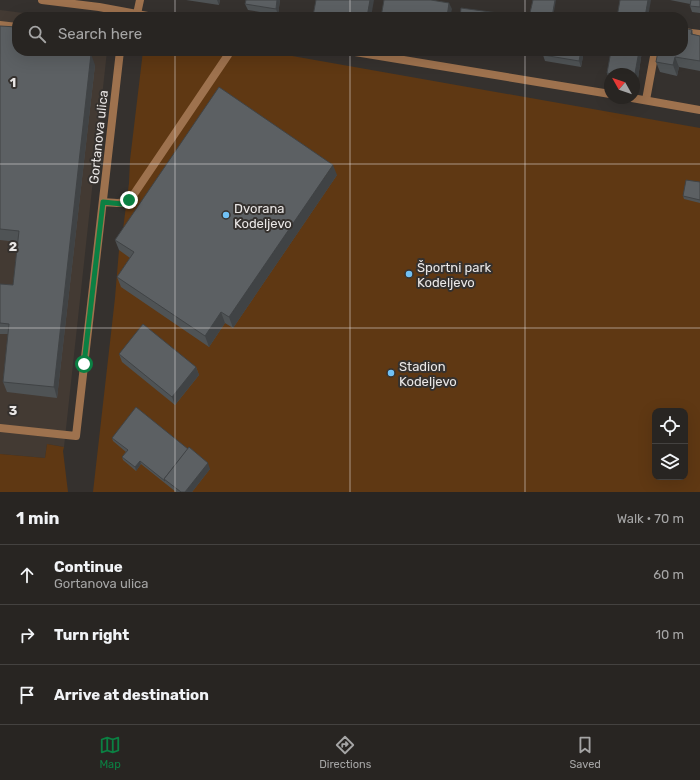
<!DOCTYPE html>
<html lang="en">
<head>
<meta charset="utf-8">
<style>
  :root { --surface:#282522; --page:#302d2a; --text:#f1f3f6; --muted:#a5a5a5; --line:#444240; --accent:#0b8043 }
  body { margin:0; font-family:Rubik,sans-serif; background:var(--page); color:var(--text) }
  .controls { position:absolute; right:12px; bottom:12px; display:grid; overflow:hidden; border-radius:8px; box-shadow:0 4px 16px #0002 }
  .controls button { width:36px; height:36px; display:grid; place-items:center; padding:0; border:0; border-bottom:1px solid var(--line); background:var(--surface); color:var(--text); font:20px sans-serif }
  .compass { position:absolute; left:604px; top:68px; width:36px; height:36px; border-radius:50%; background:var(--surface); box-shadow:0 4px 16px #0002; rotate:310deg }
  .stop { position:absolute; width:12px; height:12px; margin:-9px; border:3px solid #0b8043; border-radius:50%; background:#fff }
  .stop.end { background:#0b8043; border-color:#fff; box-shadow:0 1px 4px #0008 }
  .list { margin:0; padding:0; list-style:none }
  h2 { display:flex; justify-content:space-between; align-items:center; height:52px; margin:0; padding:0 16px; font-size:17px }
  h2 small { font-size:13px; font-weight:400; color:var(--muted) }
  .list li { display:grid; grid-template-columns:26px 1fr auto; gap:12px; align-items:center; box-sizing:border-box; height:60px; padding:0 16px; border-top:1px solid var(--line) }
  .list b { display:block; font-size:15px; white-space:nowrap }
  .list p { margin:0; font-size:13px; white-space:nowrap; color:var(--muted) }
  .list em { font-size:13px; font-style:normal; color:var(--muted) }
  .icon { flex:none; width:22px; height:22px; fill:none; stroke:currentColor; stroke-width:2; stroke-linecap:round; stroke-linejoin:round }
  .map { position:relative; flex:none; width:700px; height:492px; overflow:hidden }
  .search { position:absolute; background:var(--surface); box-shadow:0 4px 16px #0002; left:12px; right:12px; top:12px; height:44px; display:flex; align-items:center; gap:10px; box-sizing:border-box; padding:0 14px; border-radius:16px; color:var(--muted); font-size:15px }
  .sheet { height:232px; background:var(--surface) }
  nav { display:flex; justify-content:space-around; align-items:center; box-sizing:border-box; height:56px; border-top:1px solid var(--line); background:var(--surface); font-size:11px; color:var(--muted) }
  nav a { display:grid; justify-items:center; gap:2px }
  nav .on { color:var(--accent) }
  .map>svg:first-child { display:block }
  .built { fill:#433a33 }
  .green { fill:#5f3813; fill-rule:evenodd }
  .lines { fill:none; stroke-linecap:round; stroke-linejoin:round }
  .service { stroke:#9e724e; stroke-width:8 }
  .minor { stroke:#9e724e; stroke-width:8 }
  .wall { fill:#4f5355 }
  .shaded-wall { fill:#404345 }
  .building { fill:#5c6063; stroke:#404345 }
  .route { stroke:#0b8043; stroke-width:5 }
  .grid { fill:none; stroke:#eae7e6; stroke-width:1; stroke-opacity:0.55 }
  .poi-dot { fill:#71c1f5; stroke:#35312e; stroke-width:1.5 }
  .labels { text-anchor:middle; stroke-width:4; stroke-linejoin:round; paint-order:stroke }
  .street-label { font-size:13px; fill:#eae7e6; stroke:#35312e }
  .poi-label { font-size:13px; fill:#eae7e6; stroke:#35312e; text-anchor:start }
  .grid-label { font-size:13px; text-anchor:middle; font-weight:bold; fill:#eae7e6; stroke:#35312e; stroke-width:4; stroke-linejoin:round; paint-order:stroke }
</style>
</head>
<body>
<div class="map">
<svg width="700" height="492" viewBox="0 0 700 492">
  <rect width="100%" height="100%" fill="#35312e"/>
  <polygon class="built" points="0,10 55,17 17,17 17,51 107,51 64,447 47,444 45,458 0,454"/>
  <g class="green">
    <path d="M 143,51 L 264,51 L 700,128 L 700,492 L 93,492 L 115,298 L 119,250 L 122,237 L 129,183 L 130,160 ZM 655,411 L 685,411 L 685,477 L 655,477 Z"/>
    <polygon points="47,444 64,447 63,451 68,492 0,492 0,454 45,458"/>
  </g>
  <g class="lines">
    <g class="service">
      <polyline points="0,25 17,27"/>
      <polyline points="683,32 700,34"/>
      <polyline points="646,100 655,51"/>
      <path d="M 103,202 C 118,203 124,206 134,194 L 228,55 L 230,51"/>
      <polyline points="0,428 76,436 120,51"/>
    </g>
    <g class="minor">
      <polyline points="42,0 99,7 153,17"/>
      <polyline points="137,14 140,0"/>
      <polyline points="349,51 610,94"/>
      <polyline points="632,98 700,110"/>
    </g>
  </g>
  <g class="wall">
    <polygon points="186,0 220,0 219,5"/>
    <polygon points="280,0 278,15 248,10 245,4"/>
    <polygon points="670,0 700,0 700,13 692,12 690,6 690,4"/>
    <polygon points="0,26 17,51 95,65 57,398 7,392 3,382 8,334 0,334 0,338 0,284 13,285 18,242 0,240"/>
    <polygon points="692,30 693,34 700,36 700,71 679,67 677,76 660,72 656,62"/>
    <polygon points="479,51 516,51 515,56"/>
    <polygon points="525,51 584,51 581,67 545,61 543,55 525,52"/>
    <polygon points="642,51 637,85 634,84 634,74 610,74 610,79 609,79 607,73"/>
    <polygon points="337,175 233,328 225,323 209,347 121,287 117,277 130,258 119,250 115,240"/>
    <polygon points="700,182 700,203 684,199 683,196"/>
    <polygon points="119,354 196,367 199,375 175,405 122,362"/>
    <polygon points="112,438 210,469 192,492 176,492 141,464 136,471 123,460 122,457 126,452 113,441"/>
  </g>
  <g class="shaded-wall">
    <polygon points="217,0 220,0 219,5"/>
    <polygon points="277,0 280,0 278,15 276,9"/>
    <polygon points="370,0 374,0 371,17 367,17"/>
    <polygon points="555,0 556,0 553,17 552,17"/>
    <polygon points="648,0 651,0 648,17 645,17"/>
    <polygon points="449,3 452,9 450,17 447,17"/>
    <polygon points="513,51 516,51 515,56"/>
    <polygon points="581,51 584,51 581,67 579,61"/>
    <polygon points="639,51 642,51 637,85 634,79"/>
    <polygon points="91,54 95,65 57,398 54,387"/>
    <polygon points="675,57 679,67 677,76 673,65"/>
    <polygon points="333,165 337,175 233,328 229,317"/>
    <polygon points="221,312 225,323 209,347 205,336"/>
    <polygon points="196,367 199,375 175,405 172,397"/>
    <polygon points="140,461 141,464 136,471 135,467"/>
    <polygon points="208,463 210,469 192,492 185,492"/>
  </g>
  <g class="building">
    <polygon points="246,0 277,0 276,9 245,4"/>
    <polygon points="316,0 370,0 367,17 317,17 313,16"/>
    <polygon points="384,0 431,0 449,3 447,17 381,17"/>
    <polygon points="533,0 555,0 552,17 529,17"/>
    <polygon points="620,0 648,0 645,17 617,17"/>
    <polygon points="691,0 700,0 700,7 690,6"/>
    <polygon points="461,8 520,16 520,17 460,17"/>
    <polygon points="0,26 17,27 17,51 60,51 91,54 54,387 3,382 9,324 0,323 0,284 13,285 19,231 0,229"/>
    <polygon points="683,28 692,30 691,34 700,36 700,61 675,57 673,65 656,62 658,51 683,51"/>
    <polygon points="544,51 581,51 579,61 543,55"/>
    <polygon points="611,51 639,51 634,79 634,74 612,74 607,73"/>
    <polygon points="219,87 333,165 229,317 221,312 205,336 117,277 134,252 115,240"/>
    <polygon points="686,180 700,182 700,200 683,196"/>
    <polygon points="143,324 196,367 172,397 119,354"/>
    <polygon points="136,407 188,449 164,479 165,481 140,461 135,467 122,457 128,450 112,438"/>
    <polygon points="189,447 208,463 185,492 181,492 164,479"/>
  </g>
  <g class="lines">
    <polyline class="route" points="84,364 103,202 122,204 129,200"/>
  </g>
  <path class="grid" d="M 175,0 L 175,17M 350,0 L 350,17M 525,0 L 525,17M 175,51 L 175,492M 350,51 L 350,492M 525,51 L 525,492M 0,164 L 700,164M 0,328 L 700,328"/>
  <g class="poi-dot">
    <circle cx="226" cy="215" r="4"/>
    <circle cx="409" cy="274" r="4"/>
    <circle cx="391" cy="373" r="4"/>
  </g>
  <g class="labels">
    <g class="street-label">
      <text transform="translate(98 137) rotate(-84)" y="5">Gortanova ulica</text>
    </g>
    <g class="poi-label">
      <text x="234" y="213">Dvorana<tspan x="234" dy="15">Kodeljevo</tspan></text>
      <text x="417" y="272">Športni park<tspan x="417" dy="15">Kodeljevo</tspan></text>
      <text x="399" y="371">Stadion<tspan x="399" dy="15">Kodeljevo</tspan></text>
    </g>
  </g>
  <g class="grid-label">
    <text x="13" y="87">1</text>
    <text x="13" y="251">2</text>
    <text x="13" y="415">3</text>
  </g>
</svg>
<div class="controls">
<button><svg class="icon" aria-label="locate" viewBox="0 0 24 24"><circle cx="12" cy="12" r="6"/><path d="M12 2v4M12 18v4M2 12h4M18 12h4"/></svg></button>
<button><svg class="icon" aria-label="layers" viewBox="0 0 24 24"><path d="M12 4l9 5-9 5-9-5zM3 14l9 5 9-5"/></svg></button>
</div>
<svg class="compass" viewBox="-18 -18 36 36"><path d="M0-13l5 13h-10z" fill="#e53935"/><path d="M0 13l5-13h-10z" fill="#a5a5a5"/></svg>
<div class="stop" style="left:84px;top:364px"></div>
<div class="stop end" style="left:129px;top:200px"></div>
<div class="search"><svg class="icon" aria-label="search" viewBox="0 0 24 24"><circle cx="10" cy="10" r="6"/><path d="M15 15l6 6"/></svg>Search here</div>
</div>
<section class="sheet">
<h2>1 min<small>Walk · 70 m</small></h2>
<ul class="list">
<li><svg class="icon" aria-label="ahead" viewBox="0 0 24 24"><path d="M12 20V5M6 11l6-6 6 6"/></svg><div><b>Continue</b><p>Gortanova ulica</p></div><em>60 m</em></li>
<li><svg class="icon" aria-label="right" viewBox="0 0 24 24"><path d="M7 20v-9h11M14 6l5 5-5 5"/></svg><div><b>Turn right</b></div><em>10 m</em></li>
<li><svg class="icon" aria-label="arrive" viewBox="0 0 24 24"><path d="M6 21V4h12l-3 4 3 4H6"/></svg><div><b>Arrive at destination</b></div></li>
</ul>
</section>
<nav>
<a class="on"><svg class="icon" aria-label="map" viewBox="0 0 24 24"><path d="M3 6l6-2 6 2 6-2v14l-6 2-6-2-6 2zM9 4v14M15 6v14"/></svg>Map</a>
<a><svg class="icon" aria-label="directions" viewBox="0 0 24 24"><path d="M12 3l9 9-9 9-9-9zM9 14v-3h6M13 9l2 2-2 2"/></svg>Directions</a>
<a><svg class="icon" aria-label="saved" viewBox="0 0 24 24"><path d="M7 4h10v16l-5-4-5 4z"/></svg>Saved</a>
</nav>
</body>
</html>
